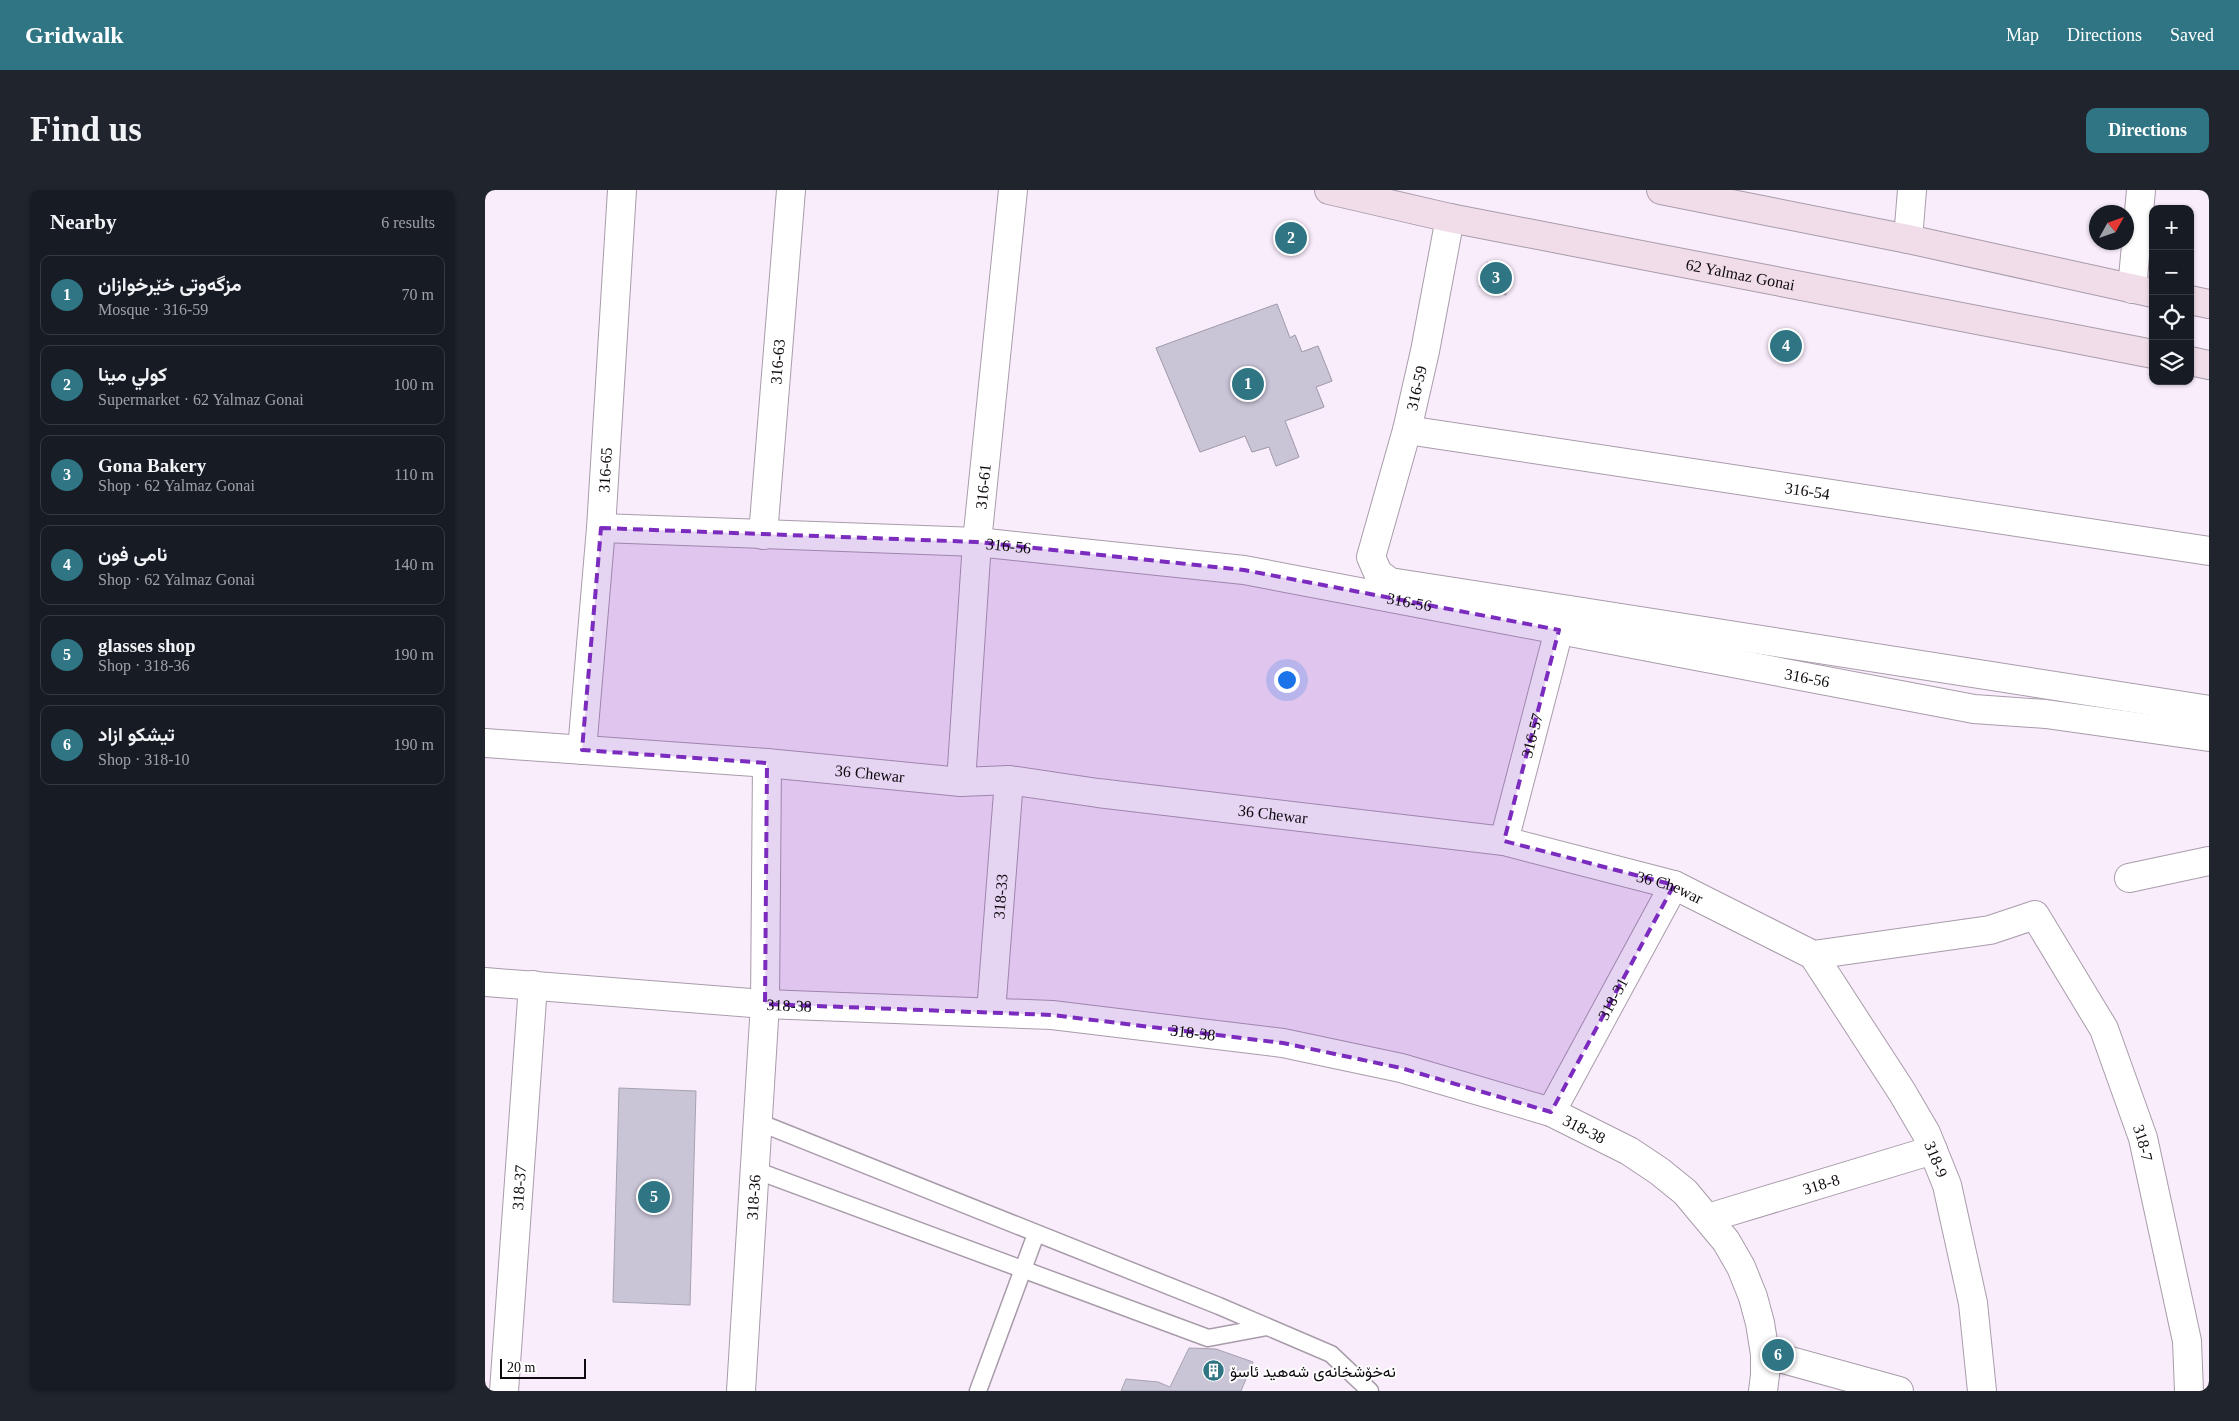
<!DOCTYPE html>
<html lang="en">
<head>
<meta charset="utf-8">
<style>
  :root { --surface:#171b24; --page:#20242c; --text:#f1f3f6; --muted:#9ea1a6; --line:#363941; --accent:#307584 }
  body { margin:0; font-family:"Times New Roman",Vazirmatn,serif; background:var(--page); color:var(--text) }
  .controls { position:absolute; right:15px; top:15px; display:grid; overflow:hidden; border-radius:10px; box-shadow:0 1px 4px #0004 }
  .controls button { width:45px; height:45px; display:grid; place-items:center; padding:0; border:0; border-bottom:1px solid var(--line); background:var(--surface); color:var(--text); font:25px sans-serif }
  .compass { position:absolute; left:1604px; top:15px; width:45px; height:45px; border-radius:50%; background:var(--surface); box-shadow:0 1px 4px #0004; rotate:50deg }
  .scale { position:absolute; left:15px; bottom:12px; width:86px; box-sizing:border-box; padding-left:5px; border:2px solid #0f0a0f; border-top:0; font-size:14px; line-height:18px; white-space:nowrap; color:#0f0a0f; -webkit-text-stroke:4px #fefefe; paint-order:stroke }
  .you { position:absolute; left:801px; top:489px; width:18px; height:18px; margin:-12px; border:4px solid #fff; border-radius:50%; background:#1a73e8; box-shadow:0 0 0 8px #1a73e833 }
  .badge { display:grid; place-items:center; width:32px; height:32px; border-radius:50%; background:var(--accent); color:#fff; font-size:16px; font-weight:700 }
  .pin { position:absolute; translate:-50% -50%; border:2px solid #fff; box-shadow:0 1px 5px #0006 }
  .list { margin:0; padding:0; list-style:none }
  h2 { display:flex; justify-content:space-between; align-items:center; height:65px; margin:0; padding:0 20px; font-size:21px }
  h2 small { font-size:16px; font-weight:400; color:var(--muted) }
  .list li { display:grid; grid-template-columns:32px 1fr auto; gap:15px; align-items:center; box-sizing:border-box; height:80px; margin:0 10px 10px; padding:0 10px; border:1px solid var(--line); border-radius:10px }
  .list b { display:block; font-size:19px; white-space:nowrap }
  .list p { margin:0; font-size:16px; white-space:nowrap; color:var(--muted) }
  .list em { font-size:16px; font-style:normal; color:var(--muted) }
  .icon { flex:none; width:28px; height:28px; fill:none; stroke:currentColor; stroke-width:2; stroke-linecap:round; stroke-linejoin:round }
  .map { position:relative; flex:none; width:1724px; height:1201px; overflow:hidden; border-radius:10px }
  header { display:flex; align-items:center; gap:30px; box-sizing:border-box; height:70px; padding:0 25px; background:var(--accent); color:#fff }
  header strong { font-size:24px }
  nav { display:flex; gap:28px; margin-inline-start:auto; font-size:18px }
  .intro { display:flex; align-items:center; justify-content:space-between; box-sizing:border-box; height:120px; padding:0 30px }
  h1 { margin:0; font-size:35px }
  .button { padding:12px 22px; border-radius:10px; background:var(--accent); color:#fff; font-size:18px; font-weight:700 }
  main { display:flex; gap:30px; padding:0 30px }
  aside { flex:1; background:var(--surface); border-radius:10px; box-shadow:0 1px 4px #0004 }
  .map>svg:first-child { display:block }
  .building { fill:#c9c4d6; stroke:#a7a2b2 }
  .lines { fill:none; stroke-linecap:round; stroke-linejoin:round }
  .service-casing { stroke:#a89caa; stroke-width:19 }
  .minor-casing { stroke:#a89caa; stroke-width:30 }
  .tertiary-casing { stroke:#a89caa; stroke-width:30 }
  .secondary-casing { stroke:#a89caa; stroke-width:30 }
  .service { stroke:#fff; stroke-width:16 }
  .minor { stroke:#fff; stroke-width:28 }
  .tertiary { stroke:#fff; stroke-width:28 }
  .secondary { stroke:#f0dde9; stroke-width:28 }
  .marked { fill:#7b2cbf; fill-opacity:0.2; stroke:#7b2cbf; stroke-width:4; stroke-dasharray:10 6; stroke-linejoin:round }
  .labels { text-anchor:middle; stroke-width:4; stroke-linejoin:round; paint-order:stroke }
  .street-label { font-size:16px; fill:#0f0a0f; stroke:#fefefe }
  .poi-label { font-size:16px; fill:#0f0a0f; stroke:#fefefe; text-anchor:start }
</style>
</head>
<body>
<header>
<strong>Gridwalk</strong>
<nav><a>Map</a><a>Directions</a><a>Saved</a></nav>
</header>
<div class="intro"><h1>Find us</h1><a class="button">Directions</a></div>
<main>
<aside>
<h2>Nearby<small>6 results</small></h2>
<ul class="list">
<li><span class="badge">1</span><div><b>مزگەوتی خێرخوازان</b><p>Mosque · 316-59</p></div><em>70 m</em></li>
<li><span class="badge">2</span><div><b>كولي مينا</b><p>Supermarket · 62 Yalmaz Gonai</p></div><em>100 m</em></li>
<li><span class="badge">3</span><div><b>Gona Bakery</b><p>Shop · 62 Yalmaz Gonai</p></div><em>110 m</em></li>
<li><span class="badge">4</span><div><b>نامی فون</b><p>Shop · 62 Yalmaz Gonai</p></div><em>140 m</em></li>
<li><span class="badge">5</span><div><b>glasses shop</b><p>Shop · 318-36</p></div><em>190 m</em></li>
<li><span class="badge">6</span><div><b>تيشكو ازاد</b><p>Shop · 318-10</p></div><em>190 m</em></li>
</ul>
</aside>
<div class="map">
<svg width="1724" height="1201" viewBox="0 0 1724 1201">
  <rect width="100%" height="100%" fill="#f9ecfb"/>
  <g class="building">
    <polygon points="1002,72 1025,80 1021,105 995,97"/>
    <polygon points="792,114 805,148 810,145 817,162 833,156 847,191 831,197 839,217 800,231 814,267 791,276 784,257 767,262 760,246 715,262 671,158"/>
    <polygon points="792,114 805,148 810,145 817,162 833,156 847,191 831,197 839,217 800,231 814,267 791,276 784,257 767,262 760,246 715,262 671,158"/>
    <polygon points="134,898 211,901 205,1115 128,1112"/>
    <polygon points="704,1158 731,1159 768,1172 756,1201 636,1201 641,1189 673,1192 685,1197"/>
  </g>
  <g class="lines">
    <defs>
      <g id="service">
        <polyline points="273,932 734,1116 846,1164 885,1201"/>
        <polyline points="270,980 723,1148 782,1137"/>
        <polyline points="493,1201 551,1044"/>
      </g>
      <g id="minor">
        <polyline points="965,28 940,161 922,240 886,367 893,383 905,392 1724,520"/>
        <polyline points="1423,49 1427,0"/>
        <polyline points="1647,99 1656,0"/>
        <path id="s1" d="M 922,240 L 1724,361"/>
        <path id="s2" d="M 116,338 L 492,352 L 528,0"/>
        <path id="s3" d="M 278,345 L 306,0"/>
        <path id="s4" d="M 97,560 L 116,338 L 137,0"/>
        <path id="s5" d="M 476,592 L 524,590 L 613,603 L 1019,651 L 1189,695 L 1328,765 L 1505,740 L 1550,725 L 1619,839 L 1658,948 L 1702,1151 L 1704,1201"/>
        <path id="s6" d="M 1019,651 L 1074,440"/>
        <polyline points="1644,688 1724,671"/>
        <path id="s7" d="M 1328,765 L 1417,902 L 1441,943 L 1462,995 L 1488,1113 L 1497,1201"/>
        <path id="s8" d="M 0,792 L 280,814 L 567,825 L 798,853 L 916,878 L 1066,922 L 1144,961 L 1174,981 L 1200,1002 L 1241,1051 L 1256,1077 L 1268,1107 L 1275,1133 L 1280,1164 L 1280,1185 L 1278,1201"/>
        <path id="s9" d="M 506,822 L 524,590"/>
        <path id="s10" d="M 1066,922 L 1189,695"/>
        <path id="s11" d="M 1223,1028 L 1448,960"/>
        <polyline points="1280,1164 1414,1201"/>
        <path id="s12" d="M 19,1201 L 48,795"/>
        <path id="s13" d="M 256,1201 L 280,814 L 282,573"/>
      </g>
      <g id="tertiary">
        <path id="s14" d="M 0,553 L 282,573 L 476,592 L 492,352 L 759,380 L 1489,519 L 1561,524 L 1724,547"/>
      </g>
      <g id="secondary">
        <path id="s15" d="M 844,0 L 965,28 L 1668,164"/>
        <polyline points="1176,0 1423,49 1668,103"/>
        <polyline points="1705,110 1724,114"/>
        <polyline points="1705,171 1724,175"/>
      </g>
    </defs>
    <use href="#service" class="service-casing"/>
    <use href="#minor" class="minor-casing"/>
    <use href="#tertiary" class="tertiary-casing"/>
    <use href="#secondary" class="secondary-casing"/>
    <use href="#service" class="service"/>
    <use href="#minor" class="minor"/>
    <use href="#tertiary" class="tertiary"/>
    <use href="#secondary" class="secondary"/>
  </g>
  <path class="marked" d="M 116,338 L 492,352 L 759,380 L 1074,440 L 1019,651 L 1189,695 L 1066,922 L 916,878 L 798,853 L 567,825 L 280,814 L 282,573 L 97,560 Z"/>
  <defs>
    <symbol id="building-disc" viewBox="-11 -11 22 22"><circle r="9.5" fill="#307584" stroke="#fefefe"/><path d="M-4-6H4V6H1V3H-1V6H-4ZM-2.5-4.3h1.7v1.8h-1.7ZM.8-4.3h1.7v1.8H.8ZM-2.5-1h1.7V.8h-1.7ZM.8-1h1.7V.8H.8Z" fill="#fff"/></symbol>
  </defs>
  <g fill-rule="evenodd">
    <use href="#building-disc" x="716" y="1168" width="25" height="25"/>
  </g>
  <g class="labels">
    <g class="street-label">
      <text dy="6" stroke="none"><textPath href="#s15" startOffset="420">62 Yalmaz Gonai</textPath></text>
      <text dy="6" stroke="none"><textPath href="#s3" startOffset="174">316-63</textPath></text>
      <text transform="translate(931 198) rotate(-77)" y="6">316-59</text>
      <text dy="6" stroke="none"><textPath href="#s4" startOffset="281">316-65</textPath></text>
      <text dy="6" stroke="none"><textPath href="#s2" startOffset="432">316-61</textPath></text>
      <text dy="6" stroke="none"><textPath href="#s1" startOffset="405">316-54</textPath></text>
      <text dy="6" stroke="none"><textPath href="#s14" startOffset="750">316-56</textPath></text>
      <text dy="6" stroke="none"><textPath href="#s14" startOffset="1155">316-56</textPath></text>
      <text dy="6" stroke="none"><textPath href="#s14" startOffset="1560">316-56</textPath></text>
      <text dy="6" stroke="none"><textPath href="#s6" startOffset="109">316-57</textPath></text>
      <text dy="6" stroke="none"><textPath href="#s14" startOffset="386">36 Chewar</textPath></text>
      <text dy="6" stroke="none"><textPath href="#s5" startOffset="314">36 Chewar</textPath></text>
      <text dy="6" stroke="none"><textPath href="#s5" startOffset="719">36 Chewar</textPath></text>
      <text dy="6" stroke="none"><textPath href="#s9" startOffset="116">318-33</textPath></text>
      <text dy="6" stroke="none"><textPath href="#s10" startOffset="129">318-31</textPath></text>
      <text dy="6" stroke="none"><textPath href="#s8" startOffset="305">318-38</textPath></text>
      <text dy="6" stroke="none"><textPath href="#s8" startOffset="710">318-38</textPath></text>
      <text dy="6" stroke="none"><textPath href="#s8" startOffset="1115">318-38</textPath></text>
      <text dy="6" stroke="none"><textPath href="#s5" startOffset="1358">318-7</textPath></text>
      <text dy="6" stroke="none"><textPath href="#s7" startOffset="239">318-9</textPath></text>
      <text dy="6" stroke="none"><textPath href="#s11" startOffset="118">318-8</textPath></text>
      <text dy="6" stroke="none"><textPath href="#s12" startOffset="204">318-37</textPath></text>
      <text dy="6" stroke="none"><textPath href="#s13" startOffset="194">318-36</textPath></text>
    </g>
    <g class="poi-label">
      <text x="745" y="1187">نەخۆشخانەی شەهید ئاسۆ</text>
    </g>
  </g>
</svg>
<div class="controls">
<button>+</button>
<button>−</button>
<button><svg class="icon" aria-label="locate" viewBox="0 0 24 24"><circle cx="12" cy="12" r="6"/><path d="M12 2v4M12 18v4M2 12h4M18 12h4"/></svg></button>
<button><svg class="icon" aria-label="layers" viewBox="0 0 24 24"><path d="M12 4l9 5-9 5-9-5zM3 14l9 5 9-5"/></svg></button>
</div>
<svg class="compass" viewBox="-18 -18 36 36"><path d="M0-13l5 13h-10z" fill="#e53935"/><path d="M0 13l5-13h-10z" fill="#9ea1a6"/></svg>
<div class="scale">20 m</div>
<div class="you"></div>
<div class="pin badge" style="left:763px;top:194px">1</div>
<div class="pin badge" style="left:806px;top:48px">2</div>
<div class="pin badge" style="left:1011px;top:88px">3</div>
<div class="pin badge" style="left:1301px;top:156px">4</div>
<div class="pin badge" style="left:169px;top:1007px">5</div>
<div class="pin badge" style="left:1293px;top:1165px">6</div>
</div>
</main>
</body>
</html>
